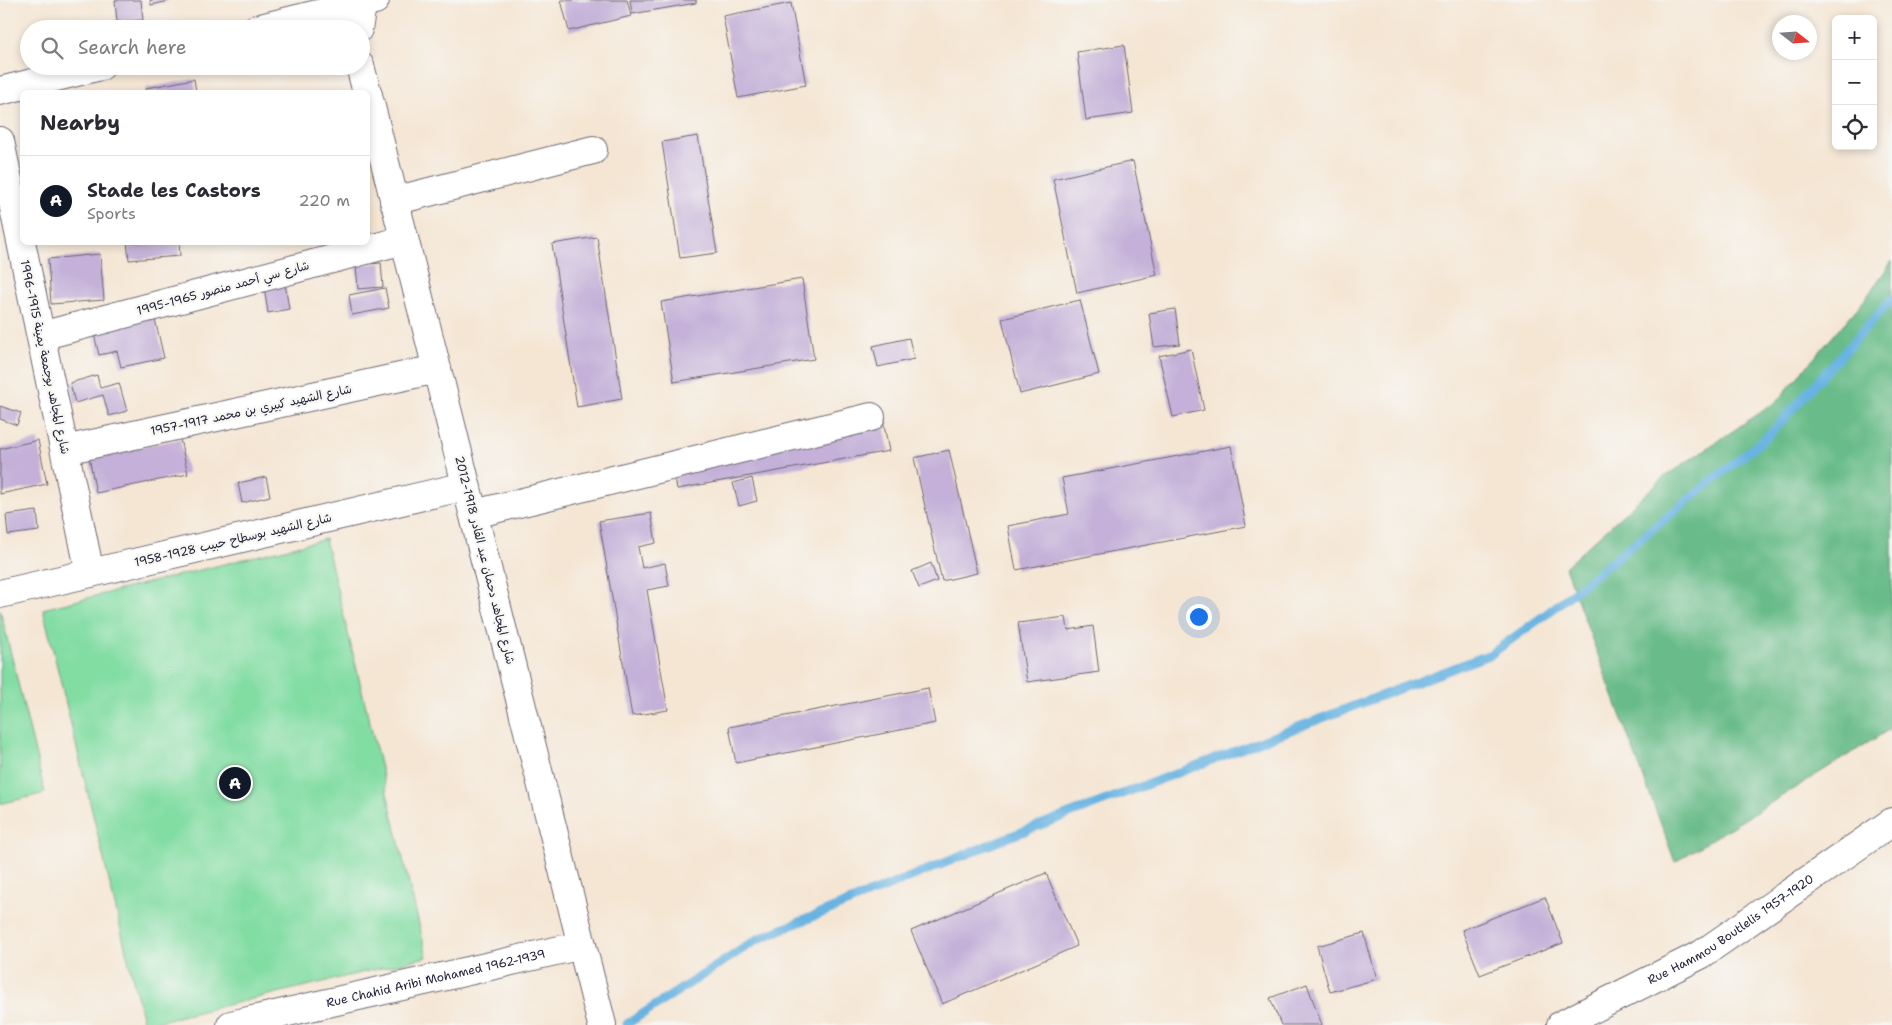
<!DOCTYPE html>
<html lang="en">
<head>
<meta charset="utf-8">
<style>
  :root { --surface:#fff; --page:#f2f2f3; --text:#2b2b33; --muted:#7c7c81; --line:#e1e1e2; --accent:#111827 }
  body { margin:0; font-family:"Shantell Sans","Playpen Sans Arabic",sans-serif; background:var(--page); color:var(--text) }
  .controls { position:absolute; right:15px; top:15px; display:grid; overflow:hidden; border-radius:8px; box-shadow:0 2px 8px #0003 }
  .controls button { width:45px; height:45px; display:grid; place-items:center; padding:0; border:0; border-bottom:1px solid var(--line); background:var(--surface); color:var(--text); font:25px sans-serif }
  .compass { position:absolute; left:1772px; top:15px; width:45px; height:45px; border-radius:50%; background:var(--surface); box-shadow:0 2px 8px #0003; rotate:107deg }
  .you { position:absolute; left:1198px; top:616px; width:18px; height:18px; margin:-12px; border:4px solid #fff; border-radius:50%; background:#1a73e8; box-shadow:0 0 0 8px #1a73e833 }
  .badge { display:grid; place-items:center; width:32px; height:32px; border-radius:50%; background:var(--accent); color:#fff; font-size:16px; font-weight:700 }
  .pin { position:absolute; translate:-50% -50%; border:2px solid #fff; box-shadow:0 1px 5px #0006 }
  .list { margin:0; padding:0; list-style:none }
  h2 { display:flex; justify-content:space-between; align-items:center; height:65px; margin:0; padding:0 20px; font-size:21px }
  h2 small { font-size:16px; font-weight:400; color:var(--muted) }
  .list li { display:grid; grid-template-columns:32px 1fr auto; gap:15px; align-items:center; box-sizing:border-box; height:90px; padding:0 20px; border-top:1px solid var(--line) }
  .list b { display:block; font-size:19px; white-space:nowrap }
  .list p { margin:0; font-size:16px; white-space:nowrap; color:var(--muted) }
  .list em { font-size:16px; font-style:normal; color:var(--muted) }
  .icon { flex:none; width:28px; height:28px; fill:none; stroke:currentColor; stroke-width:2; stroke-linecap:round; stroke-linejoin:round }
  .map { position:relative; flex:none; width:1892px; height:1025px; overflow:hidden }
  .search { position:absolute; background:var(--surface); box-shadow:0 2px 8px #0003; left:20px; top:20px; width:350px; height:55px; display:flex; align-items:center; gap:12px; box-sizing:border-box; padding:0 18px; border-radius:28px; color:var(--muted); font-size:19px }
  .panel { position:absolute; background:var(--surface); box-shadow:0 2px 8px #0003; left:20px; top:90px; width:350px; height:155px; border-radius:8px }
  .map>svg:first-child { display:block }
  .green { fill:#82dda3; stroke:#52806f }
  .forest { fill:#69bc89; stroke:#466f62 }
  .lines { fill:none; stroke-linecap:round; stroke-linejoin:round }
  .stream { stroke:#68b3e1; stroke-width:9 }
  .building { fill:#c4b0d8 }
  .minor-casing { stroke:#6c6771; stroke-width:30 }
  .major-casing { stroke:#6c6771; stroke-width:30 }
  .minor { stroke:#fff; stroke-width:28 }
  .major { stroke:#fff; stroke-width:28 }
  .labels { text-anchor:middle; stroke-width:4.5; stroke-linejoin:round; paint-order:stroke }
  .street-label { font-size:12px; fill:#22223b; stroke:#f6f6f2 }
</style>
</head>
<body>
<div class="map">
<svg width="1892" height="1025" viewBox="0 0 1892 1025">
  <rect width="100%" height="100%" fill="#f6f6f2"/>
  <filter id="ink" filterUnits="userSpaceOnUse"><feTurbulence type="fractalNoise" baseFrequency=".02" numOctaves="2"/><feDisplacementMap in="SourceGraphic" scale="10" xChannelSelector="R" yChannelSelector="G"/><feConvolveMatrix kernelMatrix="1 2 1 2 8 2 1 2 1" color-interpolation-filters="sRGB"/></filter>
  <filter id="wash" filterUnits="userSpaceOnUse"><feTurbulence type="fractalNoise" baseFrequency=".0096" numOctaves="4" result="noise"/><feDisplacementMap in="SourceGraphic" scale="20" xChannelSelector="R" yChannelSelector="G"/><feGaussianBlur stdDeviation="1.12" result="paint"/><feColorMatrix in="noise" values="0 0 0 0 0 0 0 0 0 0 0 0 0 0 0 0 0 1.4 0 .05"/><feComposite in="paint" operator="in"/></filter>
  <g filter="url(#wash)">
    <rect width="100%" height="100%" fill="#f5e6d4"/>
    <g class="green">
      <polygon points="325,539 427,957 144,1025 43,609"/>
      <polygon points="0,609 45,793 0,804"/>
    </g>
    <polygon class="forest" points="1892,261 1892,728 1675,862 1565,567 1664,477 1776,402 1866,298"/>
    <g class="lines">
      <polyline class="stream" points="627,1024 758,939 1006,838 1491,654 1549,612 1769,435 1892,299"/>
    </g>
    <g id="blocks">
      <g class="building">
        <polygon points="115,0 141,0 143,20 117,22"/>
        <polygon points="150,0 169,0 169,1 151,5"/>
        <polygon points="561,0 627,0 631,16 569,31"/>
        <polygon points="630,0 696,0 696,3 632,14"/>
        <polygon points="791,3 806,85 738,98 723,16"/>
        <polygon points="1124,45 1133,113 1086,120 1077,52"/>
        <polygon points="194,79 196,92 147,92 146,88"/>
        <polygon points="698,136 717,253 680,258 662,142"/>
        <polygon points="1133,161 1157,275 1077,293 1053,179"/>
        <polygon points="597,237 622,399 577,407 552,244"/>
        <polygon points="127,242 179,242 180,256 129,260"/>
        <polygon points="100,254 104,300 51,304 48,259"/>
        <polygon points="381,263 383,287 358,289 356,265"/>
        <polygon points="802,279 814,359 674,382 661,302"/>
        <polygon points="285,283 289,309 268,313 264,287"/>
        <polygon points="385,288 389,308 352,315 349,295"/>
        <polygon points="1080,300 1099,374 1020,394 1002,319"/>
        <polygon points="1175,309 1180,344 1154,347 1149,313"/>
        <polygon points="154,315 164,358 121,367 117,351 99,355 93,329"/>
        <polygon points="909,338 914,359 878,367 873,346"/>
        <polygon points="1191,349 1204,410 1173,417 1159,356"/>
        <polygon points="97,375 100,388 119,383 127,411 109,416 103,395 75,403 70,383"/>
        <polygon points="0,406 21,413 17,425 0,419"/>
        <polygon points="882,415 889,451 677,489 671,454"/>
        <polygon points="180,439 188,474 96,493 89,457"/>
        <polygon points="38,440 47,484 0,494 0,449"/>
        <polygon points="1231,446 1246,526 1016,570 1008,526 1069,514 1062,478"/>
        <polygon points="949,450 977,573 942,581 914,458"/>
        <polygon points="266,477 270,496 242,503 238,483"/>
        <polygon points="752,478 757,501 739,506 733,483"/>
        <polygon points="37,511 39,531 8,535 6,515"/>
        <polygon points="651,513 656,543 638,547 642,568 665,563 669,586 647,590 668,710 632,716 599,521"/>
        <polygon points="931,563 937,581 919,588 912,571"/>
        <polygon points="1066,617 1068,630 1093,626 1099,672 1027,682 1018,623"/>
        <polygon points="928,688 935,723 736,763 729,727"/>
        <polygon points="1046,873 1077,946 942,1004 911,931"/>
        <polygon points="1545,897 1563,943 1480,975 1462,930"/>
        <polygon points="1364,933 1377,979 1330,992 1317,946"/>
        <polygon points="1307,984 1322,1025 1281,1025 1270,998"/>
      </g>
    </g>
  </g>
  <g filter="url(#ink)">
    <use href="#blocks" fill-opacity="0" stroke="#6c6771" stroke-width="1"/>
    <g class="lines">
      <defs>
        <g id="minor">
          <polyline points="256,29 375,0"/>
          <polyline points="358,29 363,0"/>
          <polyline points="360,66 367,92"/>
          <polyline points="0,91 101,66"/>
          <polyline points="368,95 602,1025"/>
          <polyline points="0,141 90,573"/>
          <polyline points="394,201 593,150"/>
          <polyline points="41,336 404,240"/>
          <polyline points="65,450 437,369"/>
          <polyline points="474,514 871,417"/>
          <polyline points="0,594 466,486"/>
          <path id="s1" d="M 231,1025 L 582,945"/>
        </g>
        <g id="major">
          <path id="s2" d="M 1561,1025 L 1702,954 L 1892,822"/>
        </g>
      </defs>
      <use href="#minor" class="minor-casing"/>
      <use href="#major" class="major-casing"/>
      <use href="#minor" class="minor"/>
      <use href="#major" class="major"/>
    </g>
  </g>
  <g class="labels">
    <g class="street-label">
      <text transform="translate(223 288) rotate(-15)" y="4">شارع سي أحمد منصور 1965-1995</text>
      <text transform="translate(45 357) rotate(78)" y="4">شارع المجاهد بوجمعة يمينة 1915-1996</text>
      <text transform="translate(251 410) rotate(-12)" y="4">شارع الشهيد كبيري بن محمد 1917-1957</text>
      <text transform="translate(233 540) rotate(-13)" y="4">شارع الشهيد بوسطاح حبيب 1928-1958</text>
      <text transform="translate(485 560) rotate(76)" y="4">شارع المجاهد دحمان عبد القادر 1918-2012</text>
      <text dy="4" stroke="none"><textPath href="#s2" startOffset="195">Rue Hammou Boutlelis 1957-1920</textPath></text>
      <text dy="4" stroke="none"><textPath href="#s1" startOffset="210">Rue Chahid Aribi Mohamed 1962-1939</textPath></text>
    </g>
  </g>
</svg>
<div class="controls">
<button>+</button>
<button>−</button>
<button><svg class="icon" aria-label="locate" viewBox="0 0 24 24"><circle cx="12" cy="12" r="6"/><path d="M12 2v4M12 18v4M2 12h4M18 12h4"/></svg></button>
</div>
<svg class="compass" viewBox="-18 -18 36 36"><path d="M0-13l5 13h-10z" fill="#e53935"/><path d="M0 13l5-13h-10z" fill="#7c7c81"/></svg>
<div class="you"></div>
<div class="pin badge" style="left:235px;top:783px">A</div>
<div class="search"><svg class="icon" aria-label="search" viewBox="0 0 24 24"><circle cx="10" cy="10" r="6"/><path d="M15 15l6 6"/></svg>Search here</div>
<section class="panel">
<h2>Nearby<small></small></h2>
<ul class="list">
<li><span class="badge">A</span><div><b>Stade les Castors</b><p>Sports</p></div><em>220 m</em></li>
</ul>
</section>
</div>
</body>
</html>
